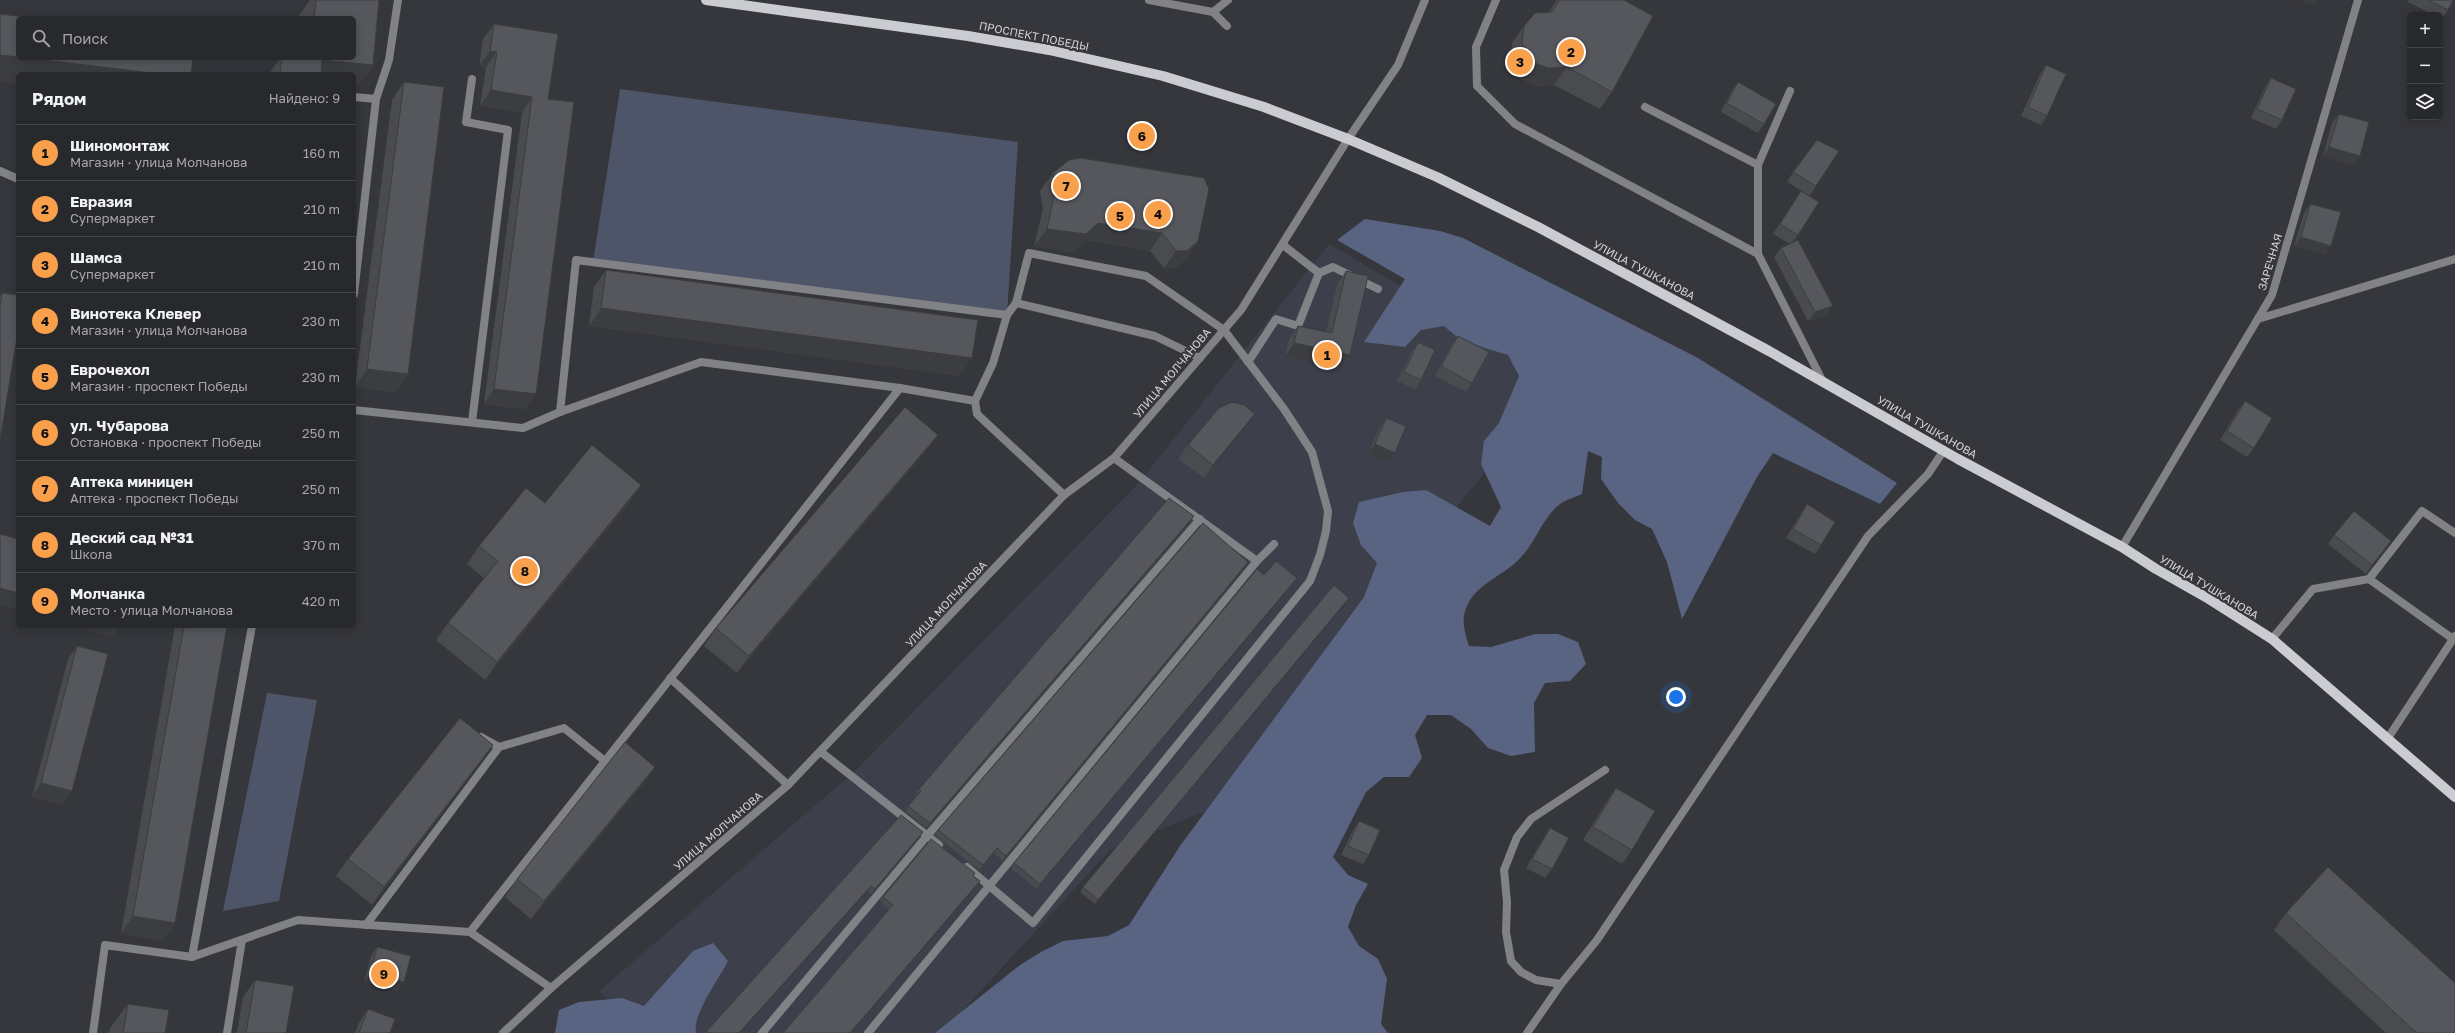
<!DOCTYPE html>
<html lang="ru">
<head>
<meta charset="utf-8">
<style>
  :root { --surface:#28292d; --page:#343539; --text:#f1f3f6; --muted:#a5a6aa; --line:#444549; --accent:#f9a04c }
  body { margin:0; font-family:"Golos Text",sans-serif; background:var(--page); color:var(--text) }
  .controls { position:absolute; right:12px; top:12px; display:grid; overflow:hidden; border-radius:6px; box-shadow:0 2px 10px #0003 }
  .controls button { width:36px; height:36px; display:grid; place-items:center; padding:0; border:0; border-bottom:1px solid var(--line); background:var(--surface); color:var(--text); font:20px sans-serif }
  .you { position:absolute; left:1676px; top:697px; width:14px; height:14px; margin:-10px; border:3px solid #fff; border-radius:50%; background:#1a73e8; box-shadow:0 0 0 6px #1a73e833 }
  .badge { display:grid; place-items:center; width:26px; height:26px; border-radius:50%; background:var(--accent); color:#111; font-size:13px; font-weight:700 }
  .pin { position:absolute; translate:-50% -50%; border:2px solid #fff; box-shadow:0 1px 4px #0006 }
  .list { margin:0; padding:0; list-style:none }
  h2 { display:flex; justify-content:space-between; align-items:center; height:52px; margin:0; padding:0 16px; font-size:17px }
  h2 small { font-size:13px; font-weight:400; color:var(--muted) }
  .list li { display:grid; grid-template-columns:26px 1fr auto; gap:12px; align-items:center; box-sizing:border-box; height:56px; padding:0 16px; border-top:1px solid var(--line) }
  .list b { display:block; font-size:15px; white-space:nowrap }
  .list p { margin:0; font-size:13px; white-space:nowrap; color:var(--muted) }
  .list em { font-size:13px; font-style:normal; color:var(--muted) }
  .icon { flex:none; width:22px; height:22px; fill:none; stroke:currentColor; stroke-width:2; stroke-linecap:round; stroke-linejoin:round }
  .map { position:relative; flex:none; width:2455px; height:1033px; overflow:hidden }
  .search { position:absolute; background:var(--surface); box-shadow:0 2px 10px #0003; left:16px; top:16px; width:340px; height:44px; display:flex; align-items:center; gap:10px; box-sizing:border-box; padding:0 14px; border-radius:6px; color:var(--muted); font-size:15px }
  .panel { position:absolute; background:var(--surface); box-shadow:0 2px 10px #0003; left:16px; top:72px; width:340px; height:556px; border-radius:6px }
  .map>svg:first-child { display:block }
  .built { fill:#3d404b }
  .green { fill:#4e5569 }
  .forest { fill:#596382 }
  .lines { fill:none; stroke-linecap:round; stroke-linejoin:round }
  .service { stroke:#818285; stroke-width:8 }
  .minor { stroke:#818285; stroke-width:8 }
  .tertiary { stroke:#818285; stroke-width:8 }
  .primary { stroke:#cbccd2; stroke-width:10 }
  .wall { fill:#494b4f }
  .shaded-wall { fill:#3c3d40 }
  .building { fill:#55575c; stroke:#3c3d40 }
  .labels { text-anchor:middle; stroke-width:4; stroke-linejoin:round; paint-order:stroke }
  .street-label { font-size:11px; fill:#d2d3d6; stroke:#36373c }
</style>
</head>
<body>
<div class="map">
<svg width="2455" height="1033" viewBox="0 0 2455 1033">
  <rect width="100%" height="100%" fill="#36373c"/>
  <polygon class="built" points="1329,244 1560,380 1211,809 1111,849 942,1033 647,1033 599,991 853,773 1137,485"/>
  <g class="green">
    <polygon points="620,89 1018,142 1007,315 593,262"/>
    <polygon points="267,693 317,700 279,901 223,911"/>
  </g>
  <g class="forest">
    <path d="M 1365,219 L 1440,231 L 1463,238 L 1698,358 L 1897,483 L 1880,504 L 1773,453 L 1757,477 L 1682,619 L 1667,562 L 1652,529 L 1635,520 L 1618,503 L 1601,479 L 1602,457 L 1588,451 L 1582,494 C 1576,497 1565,500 1560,504 C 1543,517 1536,541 1522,556 C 1507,574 1481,581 1469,602 C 1460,617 1464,631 1469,646 L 1491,647 L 1535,634 L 1558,634 L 1578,642 L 1586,664 L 1570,681 L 1545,683 L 1534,703 L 1535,752 L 1511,756 L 1488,748 L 1471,729 L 1451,715 L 1427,715 L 1415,735 L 1422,758 L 1409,777 L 1384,777 L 1366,792 L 1333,857 L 1348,875 L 1368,884 L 1356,905 L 1348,927 L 1359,946 L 1378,959 L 1387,979 L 1381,1024 L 1388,1033 L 935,1033 L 1020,965 L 1041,952 L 1063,941 L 1108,936 L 1129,925 L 1180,846 L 1364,597 L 1377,563 L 1361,545 L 1353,523 L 1359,502 L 1403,492 L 1426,490 L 1490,526 L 1501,507 L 1481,464 L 1484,441 L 1499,423 L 1519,376 L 1508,355 L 1462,341 L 1444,326 L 1421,330 L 1405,347 L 1364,342 L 1405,279 L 1337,240 Z"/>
    <path d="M 713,943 L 728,961 C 719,979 692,1015 696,1033 L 555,1033 L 559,1010 L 579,1002 L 622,998 L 644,1006 L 693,951 Z"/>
  </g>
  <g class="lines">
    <g class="service">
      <polyline points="1149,0 1213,12 1227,26"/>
      <polyline points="1496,0 1476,47 1477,86 1515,124 1758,254 1822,380"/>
      <polyline points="1213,12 1228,0"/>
      <polyline points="354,97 376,99 389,60 398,0"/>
      <polyline points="1645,107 1758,165"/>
      <polyline points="0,171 18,179"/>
      <polyline points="1758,254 1758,165 1790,91"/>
      <polyline points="1319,273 1333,267 1378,289"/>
      <polyline points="354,294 376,99"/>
      <polyline points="1016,303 1155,336 1200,358"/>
      <polyline points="2258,319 2455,259"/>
      <polyline points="1248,362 1276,319 1298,326 1319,273 1283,245"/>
      <polyline points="354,410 523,428 560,412 701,362 900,388 975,401 977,414 1064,495"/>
      <polyline points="560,412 576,260 1007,315 993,363 975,401"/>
      <polyline points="472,422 508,130 466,122 472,79"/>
      <polyline points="1114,458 1257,561 1274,544"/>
      <polyline points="2369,579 2453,639"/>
      <polyline points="2272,639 2313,589 2369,579 2422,511 2455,533"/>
      <polyline points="670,678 788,785"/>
      <polyline points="821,752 939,845"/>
      <polyline points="1605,770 1531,819 1517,837 1504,870 1507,902 1506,932 1511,961 1521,972 1536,980 1561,984 1597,940 1868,536 1928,474 1944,450"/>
      <polyline points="967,867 1033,923 1310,581 1320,555 1326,531 1328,511 1312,452 1284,409 1224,330 1146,276 1029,253 1016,303 1007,315"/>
      <polyline points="470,932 900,388"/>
      <polyline points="192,957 252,626"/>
      <polyline points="93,1033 105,945 192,957 298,920 470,932 551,988"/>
      <polyline points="227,1033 242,940"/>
      <polyline points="762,1033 927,836 1200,519"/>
      <polyline points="868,1033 1257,561"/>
      <polyline points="1527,1033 1561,984"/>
    </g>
    <g class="minor">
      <polyline points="2122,547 2272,295 2358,0"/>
      <polyline points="481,737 499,747 564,728 605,761"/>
      <polyline points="2388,738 2455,636"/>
      <polyline points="366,925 499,747"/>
      <polyline points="503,1033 551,988 788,785 1064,495 1114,458 1241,310 1348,139"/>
    </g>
    <polyline class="tertiary" points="1348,139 1398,65 1425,0"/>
    <polyline class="primary" points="706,0 968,36 1049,50 1163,76 1264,107 1348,139 1437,177 1538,227 1769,351 1958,459 2122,547 2156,569 2209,599 2272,639 2455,797"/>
  </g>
  <g class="wall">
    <polygon points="310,0 379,0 373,65 355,90 354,74 269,74 280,58 354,58 354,18 299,18 300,14"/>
    <polygon points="1556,0 1624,0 1612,92 1600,109 1554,85 1536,86 1520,79 1510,61 1512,43 1524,26 1549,12"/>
    <polygon points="2409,0 2453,0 2448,10 2442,19 2440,18 2440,15 2434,15 2408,2"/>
    <polygon points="494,24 548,99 525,409 484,404 522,112 480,106 486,67 479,66 483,39"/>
    <polygon points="2046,65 2047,116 2041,125 2021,116 2040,74"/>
    <polygon points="2271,78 2282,120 2276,129 2251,118 2265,87"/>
    <polygon points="404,82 408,374 395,392 355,387 392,100"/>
    <polygon points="1738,82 1764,124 1758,133 1721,112 1731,92"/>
    <polygon points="2339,114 2353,165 2323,156 2332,123"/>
    <polygon points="1793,172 1816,186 1810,196 1787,182"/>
    <polygon points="1053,173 1198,241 1186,259 1175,268 1164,268 1150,251 1086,240 1074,252 1034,246 1043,209 1040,191"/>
    <polygon points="1801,191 1798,235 1793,242 1827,315 1808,321 1774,257 1781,248 1790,244 1773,234"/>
    <polygon points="2310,204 2325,255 2294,246 2304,213"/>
    <polygon points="606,270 960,376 589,326 594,287"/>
    <polygon points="1346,271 1340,369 1285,357 1289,339 1298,326 1326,332 1337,285"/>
    <polygon points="2,293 18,333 0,440 0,296"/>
    <polygon points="1458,336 1472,383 1466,392 1435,376 1451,345"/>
    <polygon points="1418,342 1421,380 1415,389 1397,381 1412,351"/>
    <polygon points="2245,401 2254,448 2247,457 2220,440 2238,410"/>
    <polygon points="1386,418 1388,462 1368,453 1380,427"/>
    <polygon points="1246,428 1204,478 1178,459 1188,445"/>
    <polygon points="938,435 925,452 737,673 704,646 716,628"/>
    <polygon points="641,485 629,503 485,680 436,640 448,623 484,578 467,564 479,546 545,503"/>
    <polygon points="1807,504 1821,545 1815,554 1786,538 1801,513"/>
    <polygon points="1191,521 927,828 905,811 918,796 916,794 919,789"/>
    <polygon points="2334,535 2385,550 2366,574 2328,544"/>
    <polygon points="1245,567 1003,861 994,853 979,870 935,835 938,830"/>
    <polygon points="1264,575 1297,578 1037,889 1011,868 1014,863"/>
    <polygon points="1349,598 1095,904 1080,892 1083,887"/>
    <polygon points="175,626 227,626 163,941 121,933"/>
    <polygon points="77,646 72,791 62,805 32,797 68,659"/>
    <polygon points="493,745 481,762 372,905 336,876 348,859"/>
    <polygon points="655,767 643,784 531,919 505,897 517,879"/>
    <polygon points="1616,788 1632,850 1622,864 1583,840 1607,801"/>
    <polygon points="1359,821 1369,855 1363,864 1341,855 1353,830"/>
    <polygon points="1550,828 1552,869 1545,878 1526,868 1544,837"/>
    <polygon points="923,832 871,894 868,891 705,1033"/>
    <polygon points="974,876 980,881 977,886 889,910 880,901 883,897"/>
    <polygon points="2286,913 2455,1033 2386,1033 2274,930"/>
    <polygon points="377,947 398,991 364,982 371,956"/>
    <polygon points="255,980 286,1033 237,1033 243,997"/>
    <polygon points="128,1004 165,1033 109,1033 110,1028"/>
    <polygon points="368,1009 390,1033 355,1033 359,1023"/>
  </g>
  <g class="shaded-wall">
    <polygon points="2298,0 2316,0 2312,5"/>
    <polygon points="490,51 497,52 486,67 479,66"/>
    <polygon points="0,55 18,57 18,58 28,58 159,74 18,74 18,84 0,82"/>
    <polygon points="322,60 373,65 355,90 354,90 354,74 313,74"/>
    <polygon points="1532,62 1567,67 1554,85 1536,86 1520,79"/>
    <polygon points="491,90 532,97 522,112 480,106"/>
    <polygon points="2329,147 2360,156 2353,165 2323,156"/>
    <polygon points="1098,223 1162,233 1150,251 1086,240 1074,252 1034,246 1047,229"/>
    <polygon points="2301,237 2331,246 2325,255 2294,246"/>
    <polygon points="1198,241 1186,259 1175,268 1164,268 1176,251"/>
    <polygon points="1833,306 1827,315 1808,321 1815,312"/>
    <polygon points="601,308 972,358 960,376 589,326"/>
    <polygon points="1294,343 1350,355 1340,369 1285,357"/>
    <polygon points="367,369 408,374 395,392 355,387"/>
    <polygon points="494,389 536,394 525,409 484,404"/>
    <polygon points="1255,414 1246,428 1204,478 1213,465"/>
    <polygon points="938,435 925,452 737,673 749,656"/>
    <polygon points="1375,444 1395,453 1388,462 1368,453"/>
    <polygon points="641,485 629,503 485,680 497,662"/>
    <polygon points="1194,516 1191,521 927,828 930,823"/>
    <polygon points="2391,541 2385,550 2366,574 2372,565"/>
    <polygon points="1248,562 1245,567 1003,861 1006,856"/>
    <polygon points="1297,578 1294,583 1037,889 1040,884"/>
    <polygon points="0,588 18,593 18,610 0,605"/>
    <polygon points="1349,598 1346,603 1095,904 1098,900"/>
    <polygon points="72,626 121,626 113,638"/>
    <polygon points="493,745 481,762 372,905 384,887"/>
    <polygon points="655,767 643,784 531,919 544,901"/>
    <polygon points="41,783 72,791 62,805 32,797"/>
    <polygon points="923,832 919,836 871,894 875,889"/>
    <polygon points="997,848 994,853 979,870 983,865"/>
    <polygon points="980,881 977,886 850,1033"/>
    <polygon points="871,886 868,891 740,1033 739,1033"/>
    <polygon points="133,916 175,923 163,941 121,933"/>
    <polygon points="370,973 404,982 398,991 364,982"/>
  </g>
  <g class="building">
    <polygon points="316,0 379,0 373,65 322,60 321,74 280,74 282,58 310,59 310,58 354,58 354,18 314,18"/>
    <polygon points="1559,0 1624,0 1653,16 1612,92 1567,67 1548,68 1532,62 1522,43 1524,26 1535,13 1552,12"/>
    <polygon points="2428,0 2453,0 2448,10"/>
    <polygon points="0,14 31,18 18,18 18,57 0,55"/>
    <polygon points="494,24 558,34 548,99 574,102 536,394 494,389 532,97 491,90 497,52 490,51"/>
    <polygon points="28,58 193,58 191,74 159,74"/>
    <polygon points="2046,65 2066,74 2047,116 2028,107"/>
    <polygon points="2271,78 2296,89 2282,120 2257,109"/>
    <polygon points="404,82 444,87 408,374 367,369"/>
    <polygon points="1738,82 1776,104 1764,124 1727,103"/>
    <polygon points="2339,114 2369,122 2360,156 2329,147"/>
    <polygon points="1817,140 1839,151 1816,186 1793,172"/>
    <polygon points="1081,158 1204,178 1209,189 1198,241 1187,251 1176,251 1162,233 1098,223 1086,234 1047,229 1055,192 1053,173 1069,160"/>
    <polygon points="1801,191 1819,202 1798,235 1780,224"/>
    <polygon points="2310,204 2341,212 2331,246 2301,237"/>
    <polygon points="1798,240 1833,306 1815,312 1781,248"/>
    <polygon points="606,270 978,320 972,358 601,308"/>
    <polygon points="1346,271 1368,276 1350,355 1294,343 1298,326 1332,333"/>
    <polygon points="2,293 18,295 18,331 0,440 0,306"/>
    <polygon points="1458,336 1489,352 1472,383 1441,366"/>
    <polygon points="1418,342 1435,350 1421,380 1404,372"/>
    <polygon points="2245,401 2272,418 2254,448 2227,431"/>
    <polygon points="1232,402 1244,405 1255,414 1213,465 1188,445 1219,408"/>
    <polygon points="905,407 938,435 749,656 716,628"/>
    <polygon points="1386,418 1406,426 1395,453 1375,444"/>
    <polygon points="592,445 641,485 497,662 448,623 498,561 479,546 526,488 545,503"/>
    <polygon points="1169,498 1194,516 930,823 908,806 921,791 919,789"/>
    <polygon points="1807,504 1835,522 1821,545 1793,529"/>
    <polygon points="2354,511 2391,541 2372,565 2334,535"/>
    <polygon points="1203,523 1248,562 1006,856 997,848 983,865 938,830"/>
    <polygon points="0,534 18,539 18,593 0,588"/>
    <polygon points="1276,561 1297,578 1040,884 1014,863 1257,569 1264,575"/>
    <polygon points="1334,585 1349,598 1098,900 1083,887"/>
    <polygon points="184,626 227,626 175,923 133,916"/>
    <polygon points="77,646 108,654 72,791 41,783"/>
    <polygon points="460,718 493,745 384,887 348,859"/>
    <polygon points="625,742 655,767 544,901 517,879"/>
    <polygon points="1616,788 1655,811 1632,850 1593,827"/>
    <polygon points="901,815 923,832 875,889 871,886 739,1033 705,1033"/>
    <polygon points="1359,821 1380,830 1369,855 1348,846"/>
    <polygon points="1550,828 1569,838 1552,869 1532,859"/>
    <polygon points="931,839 975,873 973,876 980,881 850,1033 783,1033 893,905 883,897"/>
    <polygon points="2328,867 2455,983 2455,1033 2417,1033 2286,913"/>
    <polygon points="377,947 411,956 404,982 370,973"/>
    <polygon points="255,980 294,986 286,1033 246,1033"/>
    <polygon points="128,1004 169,1010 165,1033 123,1033"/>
    <polygon points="368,1009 395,1019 390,1033 359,1033"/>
  </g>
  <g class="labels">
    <g class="street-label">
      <text transform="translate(1034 36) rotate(11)" y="4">ПРОСПЕКТ ПОБЕДЫ</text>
      <text transform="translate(2270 262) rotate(-73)" y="4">ЗАРЕЧНАЯ</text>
      <text transform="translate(1644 270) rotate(28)" y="4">УЛИЦА ТУШКАНОВА</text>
      <text transform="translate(1172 373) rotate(-50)" y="4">УЛИЦА МОЛЧАНОВА</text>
      <text transform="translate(1927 427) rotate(30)" y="4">УЛИЦА ТУШКАНОВА</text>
      <text transform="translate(2209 587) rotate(31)" y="4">УЛИЦА ТУШКАНОВА</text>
      <text transform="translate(946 604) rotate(-47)" y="4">УЛИЦА МОЛЧАНОВА</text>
      <text transform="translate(718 831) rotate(-41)" y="4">УЛИЦА МОЛЧАНОВА</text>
    </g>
  </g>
</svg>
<div class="controls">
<button>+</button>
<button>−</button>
<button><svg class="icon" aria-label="layers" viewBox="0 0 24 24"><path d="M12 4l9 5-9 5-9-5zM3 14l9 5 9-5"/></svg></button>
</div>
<div class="you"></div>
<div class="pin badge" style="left:1327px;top:355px">1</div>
<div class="pin badge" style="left:1571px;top:52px">2</div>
<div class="pin badge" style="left:1520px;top:62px">3</div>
<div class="pin badge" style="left:1158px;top:214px">4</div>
<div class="pin badge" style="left:1120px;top:216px">5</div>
<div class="pin badge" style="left:1142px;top:136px">6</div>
<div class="pin badge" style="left:1066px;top:186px">7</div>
<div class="pin badge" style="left:525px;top:571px">8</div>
<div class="pin badge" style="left:384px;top:974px">9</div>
<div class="search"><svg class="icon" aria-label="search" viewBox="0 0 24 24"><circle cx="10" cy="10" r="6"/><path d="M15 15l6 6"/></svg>Поиск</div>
<section class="panel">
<h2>Рядом<small>Найдено: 9</small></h2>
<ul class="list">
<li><span class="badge">1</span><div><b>Шиномонтаж</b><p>Магазин · улица Молчанова</p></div><em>160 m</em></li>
<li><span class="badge">2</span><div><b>Евразия</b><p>Супермаркет</p></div><em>210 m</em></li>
<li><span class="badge">3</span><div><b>Шамса</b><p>Супермаркет</p></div><em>210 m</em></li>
<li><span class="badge">4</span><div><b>Винотека Клевер</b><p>Магазин · улица Молчанова</p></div><em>230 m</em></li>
<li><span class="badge">5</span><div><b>Еврочехол</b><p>Магазин · проспект Победы</p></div><em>230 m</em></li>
<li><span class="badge">6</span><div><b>ул. Чубарова</b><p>Остановка · проспект Победы</p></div><em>250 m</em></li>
<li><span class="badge">7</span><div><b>Аптека миницен</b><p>Аптека · проспект Победы</p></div><em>250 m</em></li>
<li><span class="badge">8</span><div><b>Деский сад №31</b><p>Школа</p></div><em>370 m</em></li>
<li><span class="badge">9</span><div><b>Молчанка</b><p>Место · улица Молчанова</p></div><em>420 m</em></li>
</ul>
</section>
</div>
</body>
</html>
